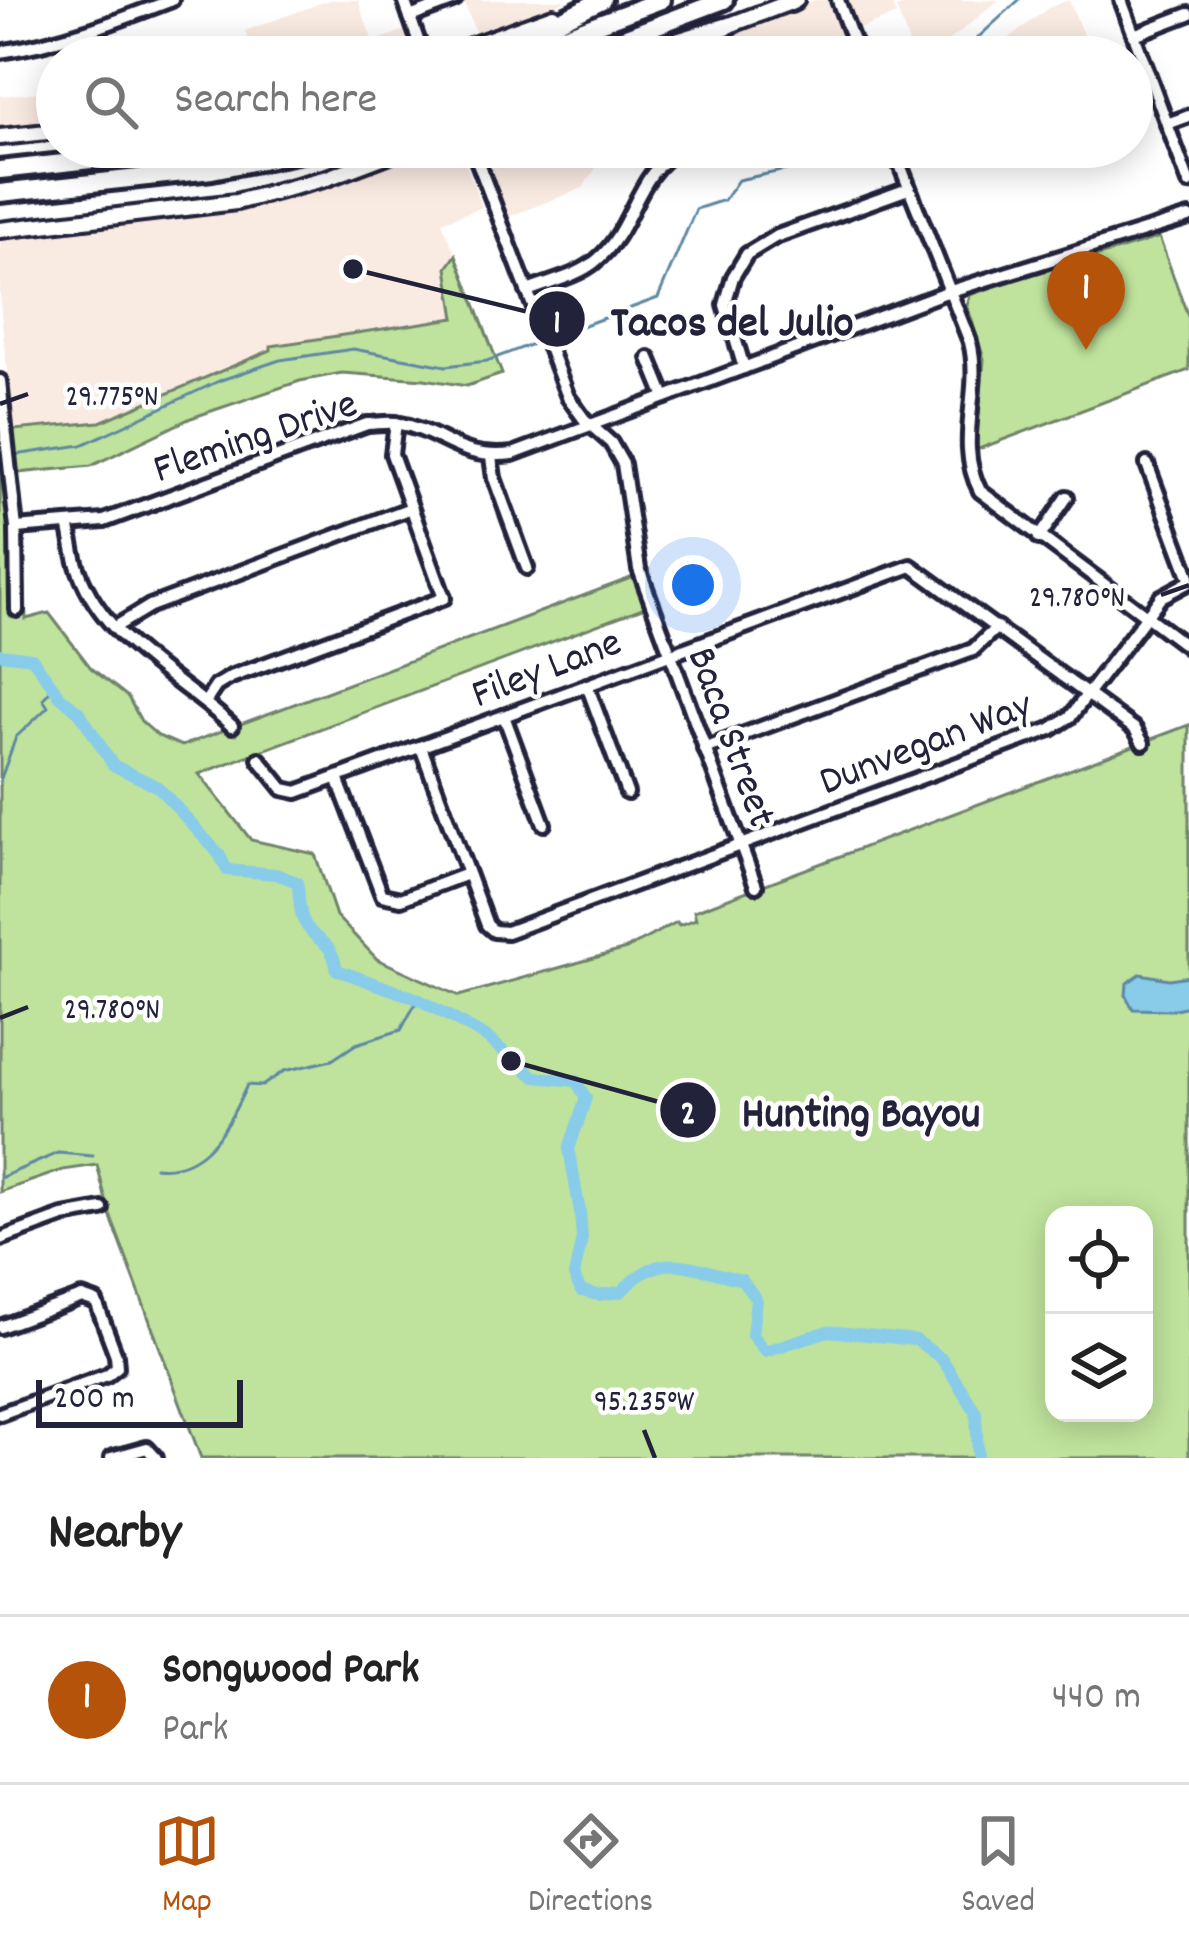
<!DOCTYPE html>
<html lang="en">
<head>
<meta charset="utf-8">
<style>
  :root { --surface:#fff; --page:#f6f6f6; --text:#222; --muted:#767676; --line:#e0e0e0; --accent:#b45309 }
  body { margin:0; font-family:Dekko,sans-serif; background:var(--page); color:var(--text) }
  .controls { position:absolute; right:36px; bottom:36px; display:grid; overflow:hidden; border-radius:24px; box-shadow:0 6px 30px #0003 }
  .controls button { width:108px; height:108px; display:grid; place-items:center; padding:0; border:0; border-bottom:3px solid var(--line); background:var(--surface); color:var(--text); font:60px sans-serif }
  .scale { position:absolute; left:36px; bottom:30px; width:207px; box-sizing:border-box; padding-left:12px; border:6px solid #22223b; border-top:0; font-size:33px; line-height:42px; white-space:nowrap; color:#22223b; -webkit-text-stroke:9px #fff; paint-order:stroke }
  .you { position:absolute; left:693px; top:585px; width:42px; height:42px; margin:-30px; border:9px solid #fff; border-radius:50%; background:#1a73e8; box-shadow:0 0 0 18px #1a73e833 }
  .badge { display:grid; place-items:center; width:78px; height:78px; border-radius:50%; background:var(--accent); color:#fff; font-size:39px; font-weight:700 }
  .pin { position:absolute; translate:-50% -99px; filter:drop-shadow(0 3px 6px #0008) }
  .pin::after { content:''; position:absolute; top:63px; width:42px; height:36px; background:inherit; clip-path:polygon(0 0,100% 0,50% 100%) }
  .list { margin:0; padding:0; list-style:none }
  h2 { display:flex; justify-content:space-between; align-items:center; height:156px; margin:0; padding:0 48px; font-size:51px }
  h2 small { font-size:39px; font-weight:400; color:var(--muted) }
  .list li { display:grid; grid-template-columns:78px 1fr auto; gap:36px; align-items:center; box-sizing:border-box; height:168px; padding:0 48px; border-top:3px solid var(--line) }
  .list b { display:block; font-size:45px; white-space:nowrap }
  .list p { margin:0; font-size:39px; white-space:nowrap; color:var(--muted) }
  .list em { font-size:39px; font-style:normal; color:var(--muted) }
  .icon { flex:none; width:66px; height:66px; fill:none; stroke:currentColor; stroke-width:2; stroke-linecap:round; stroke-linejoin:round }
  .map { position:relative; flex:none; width:1189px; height:1458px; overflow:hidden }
  .search { position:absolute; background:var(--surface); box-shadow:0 6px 30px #0003; left:36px; right:36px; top:36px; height:132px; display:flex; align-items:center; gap:30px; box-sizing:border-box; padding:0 42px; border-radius:66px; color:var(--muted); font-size:45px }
  .sheet { height:324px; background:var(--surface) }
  nav { display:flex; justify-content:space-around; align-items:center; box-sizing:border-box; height:168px; border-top:3px solid var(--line); background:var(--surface); font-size:33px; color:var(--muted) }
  nav a { display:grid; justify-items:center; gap:6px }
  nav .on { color:var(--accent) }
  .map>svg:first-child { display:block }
  .built { fill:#faebe2 }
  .green { fill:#bfe39c; stroke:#70826c; stroke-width:3; fill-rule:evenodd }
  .water { fill:#88cce9; stroke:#5f88a3; stroke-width:3 }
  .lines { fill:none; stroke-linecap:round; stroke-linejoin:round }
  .stream { stroke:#5f88a3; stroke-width:3 }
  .river { stroke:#88cce9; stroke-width:12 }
  .minor-casing { stroke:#22223b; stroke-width:20 }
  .major-casing { stroke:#22223b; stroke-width:22 }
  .highway-casing { stroke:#22223b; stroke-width:26 }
  .minor { stroke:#fff; stroke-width:10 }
  .major { stroke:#fff; stroke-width:14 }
  .highway { stroke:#fff; stroke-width:16 }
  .ticks { fill:none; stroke:#22223b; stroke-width:4.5 }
  .labels { text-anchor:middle; stroke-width:9; stroke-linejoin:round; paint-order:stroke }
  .street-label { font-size:42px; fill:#22223b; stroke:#fff }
  .ticks-label { font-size:30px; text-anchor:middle; fill:#22223b; stroke:#fff; stroke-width:9; stroke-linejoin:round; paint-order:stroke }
  .leader { fill:none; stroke:#22223b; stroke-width:4.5 }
  .callout-dot { fill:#22223b; stroke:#fff; stroke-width:4.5 }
  .mark-label { font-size:36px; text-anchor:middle; font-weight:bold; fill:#fff }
  .callout-label { font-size:45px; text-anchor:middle; font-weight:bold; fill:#22223b; stroke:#fff; stroke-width:9; stroke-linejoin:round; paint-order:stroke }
</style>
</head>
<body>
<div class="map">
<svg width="1189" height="1458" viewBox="0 0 1189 1458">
  <rect width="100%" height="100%" fill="#fff"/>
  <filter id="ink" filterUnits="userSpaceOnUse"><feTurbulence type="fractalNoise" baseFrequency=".00833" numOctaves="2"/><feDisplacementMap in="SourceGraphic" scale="24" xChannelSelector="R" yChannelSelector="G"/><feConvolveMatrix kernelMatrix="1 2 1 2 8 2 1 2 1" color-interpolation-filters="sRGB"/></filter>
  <g filter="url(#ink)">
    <g class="built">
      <polygon points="329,0 358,0 373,42 408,29 417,55 255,57 245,31"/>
      <polygon points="463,0 567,0 477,36"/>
      <polygon points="815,0 891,0 896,15 784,57 668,57"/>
      <polygon points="918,0 999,0 929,57 914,57 896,8"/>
      <polygon points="1069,0 1092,57 985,57 1048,8"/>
      <polygon points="57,90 57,124 0,129 0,96"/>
      <polygon points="440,147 459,147 482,207 442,222 456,255 447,268 456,318 272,346 271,350 100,422 13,430 0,303 0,237 237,209 345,182"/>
      <polygon points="481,147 609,147 583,188 508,217"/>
    </g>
    <g class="green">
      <path d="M 1159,237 L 1189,319 L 1189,370 L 976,450 L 984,359 L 967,305 L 970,295 C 1032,272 1096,259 1159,237 Z"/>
      <polygon points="456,255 502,374 467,386 424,379 342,373 300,381 191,418 91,466 17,473 13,430 100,422 271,350 271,346 455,318 447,268"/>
      <path d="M 0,428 L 10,539 L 24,537 L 26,619 L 49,613 L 91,668 L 128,697 L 141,721 L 158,736 L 182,746 L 636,576 L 648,606 L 199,774 L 251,840 L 315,854 L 336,916 L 377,959 L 459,996 L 626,949 L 677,922 L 679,925 L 696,919 L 694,911 L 1189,725 L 1189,1458 L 201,1458 L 109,1212 L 97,1165 L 63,1170 L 0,1192 ZM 1054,1215 L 1144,1215 L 1144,1413 L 1054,1413 Z"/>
    </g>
    <polygon class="water" points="1140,974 1169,979 1189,976 1189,1006 1171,1010 1133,1009 1126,996 1127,983"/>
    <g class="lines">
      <g class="stream">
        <polyline points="957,57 1019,0"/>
        <polyline points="552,337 658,298 696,209 724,200 738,180 810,165 839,147"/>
        <polyline points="15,455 82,445 221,380 280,360 353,349 446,366 487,361 543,340"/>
        <polyline points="0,781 16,737 48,707 43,699 53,687"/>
        <path d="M 155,1167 C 205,1173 229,1124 247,1085 L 262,1086 L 284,1071 L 332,1060 L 356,1044 L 401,1030 L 418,999"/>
        <polyline points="0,1178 58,1153 93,1156"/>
      </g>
      <path class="river" d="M 0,654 L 32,658 L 60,696 L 80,713 L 113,765 L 158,787 L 219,854 L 227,870 L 276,874 L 297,882 C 300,895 298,910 304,922 C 317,946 331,937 337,970 L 418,999 L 486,1037 L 535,1077 L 576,1081 L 586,1098 L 569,1149 L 580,1212 L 582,1238 L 574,1276 L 581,1291 L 598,1295 L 621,1292 C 662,1247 689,1268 742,1280 L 756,1299 L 752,1335 L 765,1351 L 828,1331 L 916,1340 L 942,1359 L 976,1412 L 978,1458"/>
      <defs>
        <g id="minor">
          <polyline points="404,0 424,57"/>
          <polyline points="838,0 859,57"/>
          <polyline points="1121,0 1189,183"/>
          <polyline points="410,17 455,0"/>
          <polyline points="1134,35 1189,14"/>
          <path d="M 0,52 C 60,43 115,22 172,0"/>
          <polyline points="1167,124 1189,116"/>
          <polyline points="472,147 568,397 584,419 611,443 623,464 639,569 756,886"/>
          <path d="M 893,147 L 970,342 C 983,393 954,441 980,491 L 1189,648"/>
          <path d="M 527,291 C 550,282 579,276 597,260 C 635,228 634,173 683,147"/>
          <polyline points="649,358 665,397"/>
          <polyline points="744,368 725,305 733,277 747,254 775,237 908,189"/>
          <polyline points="0,381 16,528 17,610"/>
          <polyline points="491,457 494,478 527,568"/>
          <polyline points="1147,464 1189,576"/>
          <path d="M 68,524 C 72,539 73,556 79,571 C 104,642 181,678 232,726"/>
          <path d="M 16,528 L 104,521 L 367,424 C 376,424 386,422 395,423 C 443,430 456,461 513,454 L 941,294 L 1189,217"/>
          <polyline points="1039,538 1067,497"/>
          <polyline points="117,626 150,606 411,508"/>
          <polyline points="587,685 627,793"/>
          <polyline points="206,701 216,686 231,677 444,598 392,454 396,423"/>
          <polyline points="504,716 544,824"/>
          <polyline points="421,747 487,925 494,931 507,932 1051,729 1071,716 1161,597 1189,582"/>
          <polyline points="704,749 973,650 997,627"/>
          <polyline points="259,759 283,789 297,792 911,566 1135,729 1143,743"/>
          <polyline points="337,778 382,895 401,899 467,874"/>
          <polyline points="0,1239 63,1216 102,1209"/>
          <polyline points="0,1327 82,1297 96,1302 116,1355 117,1367 107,1375 0,1414"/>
          <polyline points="111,1458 147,1448 156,1458"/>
        </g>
        <g id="major">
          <polyline points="719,29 796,0"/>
          <polyline points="440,57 553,16"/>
          <polyline points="0,137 57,131"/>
          <polyline points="0,230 236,202 327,178 409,147"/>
        </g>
        <g id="highway">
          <polyline points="790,2 794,0"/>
          <polyline points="483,57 602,0"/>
          <polyline points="508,57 661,0"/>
          <polyline points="573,57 724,0"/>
          <polyline points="628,57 726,27"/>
          <polyline points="0,170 208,147"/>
          <polyline points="0,193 212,170 326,147"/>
        </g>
      </defs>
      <use href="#minor" class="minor-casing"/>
      <use href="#major" class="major-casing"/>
      <use href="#highway" class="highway-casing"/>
      <use href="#minor" class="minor"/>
      <use href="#major" class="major"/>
      <use href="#highway" class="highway"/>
    </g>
  </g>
  <path class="ticks" d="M 0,404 L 28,394M 1161,595 L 1189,585M 0,1018 L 28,1007M 644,1430 L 655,1458"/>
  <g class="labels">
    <g class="street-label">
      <text transform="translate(254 433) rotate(-19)" y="15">Fleming Drive</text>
      <text transform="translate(545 665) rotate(-21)" y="15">Filey Lane</text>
      <text transform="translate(735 736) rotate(70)" y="15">Baca Street</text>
      <text transform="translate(924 740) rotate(-21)" y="15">Dunvegan Way</text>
    </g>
  </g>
  <g class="ticks-label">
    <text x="112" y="405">29.775°N</text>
    <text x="1077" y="606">29.780°N</text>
    <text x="112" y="1018">29.780°N</text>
    <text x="644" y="1410">95.235°W</text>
  </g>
  <path class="leader" d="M353 269L557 319M511 1061L688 1110"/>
  <g class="callout-dot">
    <circle cx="353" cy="269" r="12"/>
    <circle cx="511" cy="1061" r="12"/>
    <circle cx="557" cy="319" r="30"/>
    <circle cx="688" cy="1110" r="30"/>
  </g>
  <g class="mark-label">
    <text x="557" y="332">1</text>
    <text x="688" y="1123">2</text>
  </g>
  <g class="callout-label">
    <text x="732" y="335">Tacos del Julio</text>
    <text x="861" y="1126">Hunting Bayou</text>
  </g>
</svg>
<div class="controls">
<button><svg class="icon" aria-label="locate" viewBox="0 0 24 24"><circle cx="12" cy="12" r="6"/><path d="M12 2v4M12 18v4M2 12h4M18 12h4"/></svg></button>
<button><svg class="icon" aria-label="layers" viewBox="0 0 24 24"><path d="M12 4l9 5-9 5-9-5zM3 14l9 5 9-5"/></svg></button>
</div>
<div class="scale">200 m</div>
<div class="you"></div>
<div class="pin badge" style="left:1086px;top:350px">1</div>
<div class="search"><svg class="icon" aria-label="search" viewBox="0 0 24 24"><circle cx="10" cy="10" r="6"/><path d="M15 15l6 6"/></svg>Search here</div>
</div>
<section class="sheet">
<h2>Nearby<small></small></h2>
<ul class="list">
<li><span class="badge">1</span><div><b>Songwood Park</b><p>Park</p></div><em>440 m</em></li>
</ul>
</section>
<nav>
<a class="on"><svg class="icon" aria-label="map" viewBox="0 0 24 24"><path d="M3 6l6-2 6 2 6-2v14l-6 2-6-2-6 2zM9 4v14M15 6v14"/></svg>Map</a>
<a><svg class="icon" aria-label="directions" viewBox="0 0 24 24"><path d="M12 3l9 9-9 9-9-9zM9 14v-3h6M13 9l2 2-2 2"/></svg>Directions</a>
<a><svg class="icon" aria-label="saved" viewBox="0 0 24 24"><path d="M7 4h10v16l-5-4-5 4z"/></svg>Saved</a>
</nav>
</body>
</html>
